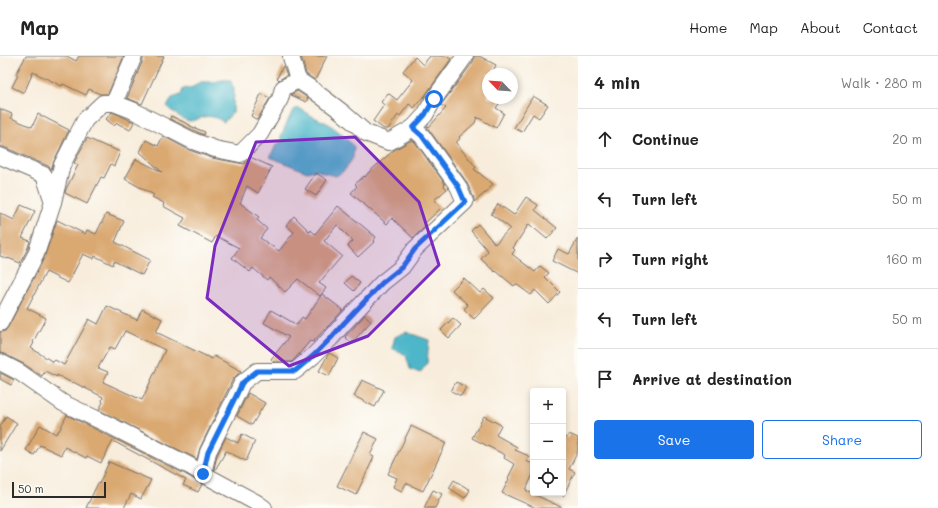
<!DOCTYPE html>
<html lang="en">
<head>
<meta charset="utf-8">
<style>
  :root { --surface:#fff; --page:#f6f6f6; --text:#222; --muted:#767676; --line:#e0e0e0; --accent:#1a73e8 }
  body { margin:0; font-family:Mali,sans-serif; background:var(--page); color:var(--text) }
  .controls { position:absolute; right:12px; bottom:12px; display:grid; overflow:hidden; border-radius:4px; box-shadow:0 2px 6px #0003 }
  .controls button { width:36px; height:36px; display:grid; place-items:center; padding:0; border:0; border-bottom:1px solid var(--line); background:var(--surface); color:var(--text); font:20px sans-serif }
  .compass { position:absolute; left:482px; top:12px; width:36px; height:36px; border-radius:50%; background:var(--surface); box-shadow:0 2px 6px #0003; rotate:295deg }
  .scale { position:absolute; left:12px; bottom:10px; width:94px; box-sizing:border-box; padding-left:4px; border:2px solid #2b2b2b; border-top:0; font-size:11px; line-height:14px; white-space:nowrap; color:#2b2b2b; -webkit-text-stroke:3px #fdfcf7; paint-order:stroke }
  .stop { position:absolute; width:12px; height:12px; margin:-9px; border:3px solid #1a73e8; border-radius:50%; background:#fff }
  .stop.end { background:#1a73e8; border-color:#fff; box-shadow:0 1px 4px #0008 }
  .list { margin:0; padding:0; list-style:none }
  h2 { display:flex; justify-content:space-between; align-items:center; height:52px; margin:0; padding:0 16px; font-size:17px }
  h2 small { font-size:13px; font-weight:400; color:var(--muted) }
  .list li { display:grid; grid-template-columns:26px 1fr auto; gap:12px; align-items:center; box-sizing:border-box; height:60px; padding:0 16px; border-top:1px solid var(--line) }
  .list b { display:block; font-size:15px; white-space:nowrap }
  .list em { font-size:13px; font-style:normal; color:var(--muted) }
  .actions { display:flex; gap:8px; padding:12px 16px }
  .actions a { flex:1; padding:9px 0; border:1px solid var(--accent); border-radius:4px; text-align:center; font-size:14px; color:var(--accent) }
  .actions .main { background:var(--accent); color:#fff }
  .icon { flex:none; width:22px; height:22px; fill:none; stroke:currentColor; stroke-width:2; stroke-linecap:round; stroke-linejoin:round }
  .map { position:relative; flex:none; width:578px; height:452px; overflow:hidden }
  header { display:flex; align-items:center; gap:24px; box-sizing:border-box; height:56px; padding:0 20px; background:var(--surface); border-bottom:1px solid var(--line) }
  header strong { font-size:19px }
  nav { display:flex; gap:22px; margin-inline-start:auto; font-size:14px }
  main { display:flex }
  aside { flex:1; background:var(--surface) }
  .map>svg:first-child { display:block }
  .water { fill:#4db7c9; stroke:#3c717a }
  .building { fill:#daa972; fill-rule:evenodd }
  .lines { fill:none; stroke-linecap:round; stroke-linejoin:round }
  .minor-casing { stroke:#736f69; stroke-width:18 }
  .minor { stroke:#fff; stroke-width:16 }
  .route { stroke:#1a73e8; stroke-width:5 }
  .marked { fill:#7b2cbf; fill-opacity:0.2; stroke:#7b2cbf; stroke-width:3; stroke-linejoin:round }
</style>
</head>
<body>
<header>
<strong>Map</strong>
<nav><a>Home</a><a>Map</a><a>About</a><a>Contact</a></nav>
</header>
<main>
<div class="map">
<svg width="578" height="452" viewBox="0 0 578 452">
  <rect width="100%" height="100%" fill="#fdfcf7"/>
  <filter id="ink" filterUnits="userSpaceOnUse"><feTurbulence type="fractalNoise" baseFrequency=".025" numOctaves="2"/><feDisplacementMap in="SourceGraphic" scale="8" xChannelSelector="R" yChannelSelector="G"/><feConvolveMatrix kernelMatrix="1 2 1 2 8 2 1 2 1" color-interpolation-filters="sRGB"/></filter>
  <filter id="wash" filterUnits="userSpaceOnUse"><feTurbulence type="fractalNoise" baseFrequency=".012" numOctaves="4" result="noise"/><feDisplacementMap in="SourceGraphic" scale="16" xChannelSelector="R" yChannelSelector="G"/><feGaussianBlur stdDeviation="0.9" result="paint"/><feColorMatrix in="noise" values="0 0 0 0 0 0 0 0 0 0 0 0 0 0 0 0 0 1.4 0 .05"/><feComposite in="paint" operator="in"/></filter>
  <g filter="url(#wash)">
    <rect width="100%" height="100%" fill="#f8eddc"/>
    <g class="water">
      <path d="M 223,24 L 230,24 L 234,33 L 233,56 L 224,66 C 215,61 209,58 198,63 C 194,64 192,65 189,65 C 180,63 174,56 167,51 L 172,42 L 181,39 L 183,33 L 193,31 L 201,26 L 213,26 Z"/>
      <polygon points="299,52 312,60 329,68 343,79 354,91 353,102 344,115 336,120 324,117 316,114 307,116 270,101 276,89 283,85 281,80 293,54"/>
      <polygon points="406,276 429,284 427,307 420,317 410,313 406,299 392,292 395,281"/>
    </g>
    <g id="blocks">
      <g class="building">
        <polygon points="26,0 67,0 76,5 79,0 124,0 108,38 100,38 89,33 86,39 63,28 62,30 33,16 24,37 12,31 18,19 16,18"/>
        <polygon points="143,0 164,0 142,48 127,42 143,4"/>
        <polygon points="301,0 327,0 315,24 306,18"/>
        <polygon points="430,0 446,0 451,3 424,41 423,41 414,52 409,48 400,60 398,59 388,73 384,73 373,65 384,49 381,46 388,37 397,44 413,24 403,15 415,1 423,9"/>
        <polygon points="474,0 479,0 496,9 492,18 488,18 488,42 503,42 496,52 504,57 496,72 477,61 475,67 459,81 460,82 456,87 476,111 474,113 493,128 485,138 485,137 474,146 474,142 466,125 427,71 428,70 429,71 446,52 441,49 473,6"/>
        <polygon points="283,10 287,19 279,24 277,22"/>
        <polygon points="297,35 308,42 306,46 291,39"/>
        <polygon points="261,38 270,42 257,64 251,60"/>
        <polygon points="533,40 548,49 539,62 533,58 522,76 514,72"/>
        <polygon points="0,53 12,58 11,62 32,71 38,58 69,74 54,105 51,113 48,110 4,91 0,91"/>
        <polygon points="112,56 134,66 130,74 117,67 114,70 106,63"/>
        <polygon points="171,60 190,69 190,70 205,76 204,79 197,76 170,63"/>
        <polygon points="163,80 189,94 212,102 244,108 250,101 272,111 258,137 247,130 240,147 259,161 257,164 267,173 260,182 279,195 294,176 286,169 294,160 310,176 311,174 315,178 338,150 376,181 373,185 374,186 358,201 348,190 353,185 337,169 324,185 342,200 319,227 326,232 320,240 298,223 285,236 269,221 267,224 253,212 250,216 232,202 239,192 216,180 212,187 180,170 185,162 163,150 164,147 152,141 154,139 125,123 136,103 162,116 140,96 146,84 158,90"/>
        <polygon points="87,82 109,92 109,91 120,96 114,110 111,108 104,122 101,121 87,148 65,137 66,133 78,109 74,107"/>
        <polygon points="412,84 415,86 445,128 444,130 447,133 434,144 441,152 424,168 426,170 413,182 392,162 387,168 351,137 357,130 355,128 364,120 365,121 369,116 394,94"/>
        <polygon points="316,117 327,124 316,140 305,133"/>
        <polygon points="526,141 538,149 535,154 557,172 547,183 529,168 513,192 515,194 512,198 535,216 540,210 549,217 545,221 560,236 549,248 535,234 531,239 516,228 514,230 496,215 495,216 481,203 488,195 471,175 478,168 495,188 510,172 491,158 498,148 514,159"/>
        <polygon points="21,149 35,155 22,182 30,185 27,194 20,207 8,202 8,203 0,200 0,157 14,164"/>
        <path d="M 106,158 L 124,165 L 115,186 L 150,204 L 142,219 L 114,205 L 113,209 L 95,200 L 94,203 L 83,198 L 68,227 L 46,216 L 27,252 L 46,262 L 33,286 L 34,287 L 31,292 L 53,306 L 55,304 L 64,309 L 89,263 L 98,268 L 107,250 L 137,264 L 142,253 L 162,263 L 156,276 L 212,303 L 214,300 L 241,315 L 233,323 L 200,392 L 197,403 L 99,354 L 103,346 L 102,345 L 103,341 L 73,326 L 72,327 L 57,319 L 57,321 L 45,315 L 42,320 L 24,308 L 4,298 L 0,297 L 0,276 L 5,275 L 8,271 L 44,202 L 57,164 L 85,178 L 87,174 L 96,178 ZM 125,275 L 165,294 L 142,344 L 103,326 L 108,316 L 98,312 L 110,291 L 115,293 Z"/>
        <polygon points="578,182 578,218 552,205 558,193 569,198"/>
        <polygon points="351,220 360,227 354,235 345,227"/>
        <polygon points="464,222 480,237 484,233 494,242 474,263 464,253 468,249 452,234"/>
        <polygon points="322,238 343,254 313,286 310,285 292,306 274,306 271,303 289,281 264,267 271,254 297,269 302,261 305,263"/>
        <polygon points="365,259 371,265 352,287 345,281"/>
        <polygon points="453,262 461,269 449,282 441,274"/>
        <polygon points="329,297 338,302 329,320 319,315"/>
        <polygon points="0,317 14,324 11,329 0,323"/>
        <polygon points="362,324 384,334 375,351 354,340"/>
        <polygon points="456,326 466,331 461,340 451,335"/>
        <polygon points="248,337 265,347 252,369 237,360"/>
        <polygon points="67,359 185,418 202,428 198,436 183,429 186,424 113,385 101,407 87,400 86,402 65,391 61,399 40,389 34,399 26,394 40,369 56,378 58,375 59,375"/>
        <polygon points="6,360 17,367 0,395 0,371"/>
        <polygon points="484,360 501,369 496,379 517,391 515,394 529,400 526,405 533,408 533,418 526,434 527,434 527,435 563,452 536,452 502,437 509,423 508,422 514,410 513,410 514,408 504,402 505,399 472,382"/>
        <polygon points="411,370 446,387 423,435 406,427 402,435 393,431 397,422 388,418"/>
        <polygon points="364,376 378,383 370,399 374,401 356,439 337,430"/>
        <polygon points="242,378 255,385 246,405 226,395 215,414 214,413 217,399 226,381 238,387"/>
        <polygon points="569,378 578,382 578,395 569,413 575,416 563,440 563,380 567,382"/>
        <polygon points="109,406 151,424 141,443 131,438 124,452 86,452 98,427 99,428"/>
        <polygon points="454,424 470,434 465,442 449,432"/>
        <polygon points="433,434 442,438 435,452 424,452"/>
      </g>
    </g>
  </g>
  <g filter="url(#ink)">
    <use href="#blocks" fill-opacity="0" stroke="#736f69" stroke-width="1"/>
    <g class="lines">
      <defs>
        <g id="minor">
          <polyline points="298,24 313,34 342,56 366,77 389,86 413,72"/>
          <polyline points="114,47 134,0"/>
          <polyline points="0,100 44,119 53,146 36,198 0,267"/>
          <polyline points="53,146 62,109 85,64 103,47 114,47 132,54 193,85 215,93 240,98 260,78 280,43 283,32 298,24 291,1 292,0"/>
          <polyline points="0,306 19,316 63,347 107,368 190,410 203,418 257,447 264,452"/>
          <polyline points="203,418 208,396 236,340 242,327 257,315 295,315 313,300 331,282 344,267 382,227 402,211 415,193 465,146 458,130 422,80 413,72 425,59 434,43 465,0"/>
        </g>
      </defs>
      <use href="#minor" class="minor-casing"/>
      <use href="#minor" class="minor"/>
    </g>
  </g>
  <g class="lines" filter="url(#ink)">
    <polyline class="route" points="203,418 208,396 236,340 242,327 257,315 295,315 313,300 331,282 344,267 382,227 402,211 415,193 465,146 458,130 422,80 413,72 425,59 434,43"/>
  </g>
  <path class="marked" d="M 355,81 L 419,146 L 439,209 L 368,280 L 289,310 L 207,242 L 215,190 L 256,86 Z"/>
</svg>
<div class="controls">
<button>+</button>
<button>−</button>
<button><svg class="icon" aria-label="locate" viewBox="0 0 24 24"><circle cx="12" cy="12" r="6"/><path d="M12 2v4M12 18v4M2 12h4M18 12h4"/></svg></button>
</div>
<svg class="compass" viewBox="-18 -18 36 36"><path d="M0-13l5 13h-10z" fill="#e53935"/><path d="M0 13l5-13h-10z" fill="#767676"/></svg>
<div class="scale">50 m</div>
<div class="stop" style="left:434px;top:43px"></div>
<div class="stop end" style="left:203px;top:418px"></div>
</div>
<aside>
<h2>4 min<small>Walk · 280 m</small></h2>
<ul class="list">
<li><svg class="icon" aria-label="ahead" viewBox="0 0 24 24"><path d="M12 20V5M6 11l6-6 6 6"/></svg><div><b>Continue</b></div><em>20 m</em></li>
<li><svg class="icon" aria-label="left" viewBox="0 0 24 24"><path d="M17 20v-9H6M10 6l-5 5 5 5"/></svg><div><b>Turn left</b></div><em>50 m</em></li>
<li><svg class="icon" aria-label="right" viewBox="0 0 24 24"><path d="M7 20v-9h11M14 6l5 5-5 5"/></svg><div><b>Turn right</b></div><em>160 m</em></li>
<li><svg class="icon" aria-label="left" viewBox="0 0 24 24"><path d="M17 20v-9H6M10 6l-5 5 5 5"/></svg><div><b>Turn left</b></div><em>50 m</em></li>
<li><svg class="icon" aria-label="arrive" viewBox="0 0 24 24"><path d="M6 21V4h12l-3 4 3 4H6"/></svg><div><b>Arrive at destination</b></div></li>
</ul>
<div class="actions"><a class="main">Save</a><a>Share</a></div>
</aside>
</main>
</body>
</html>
